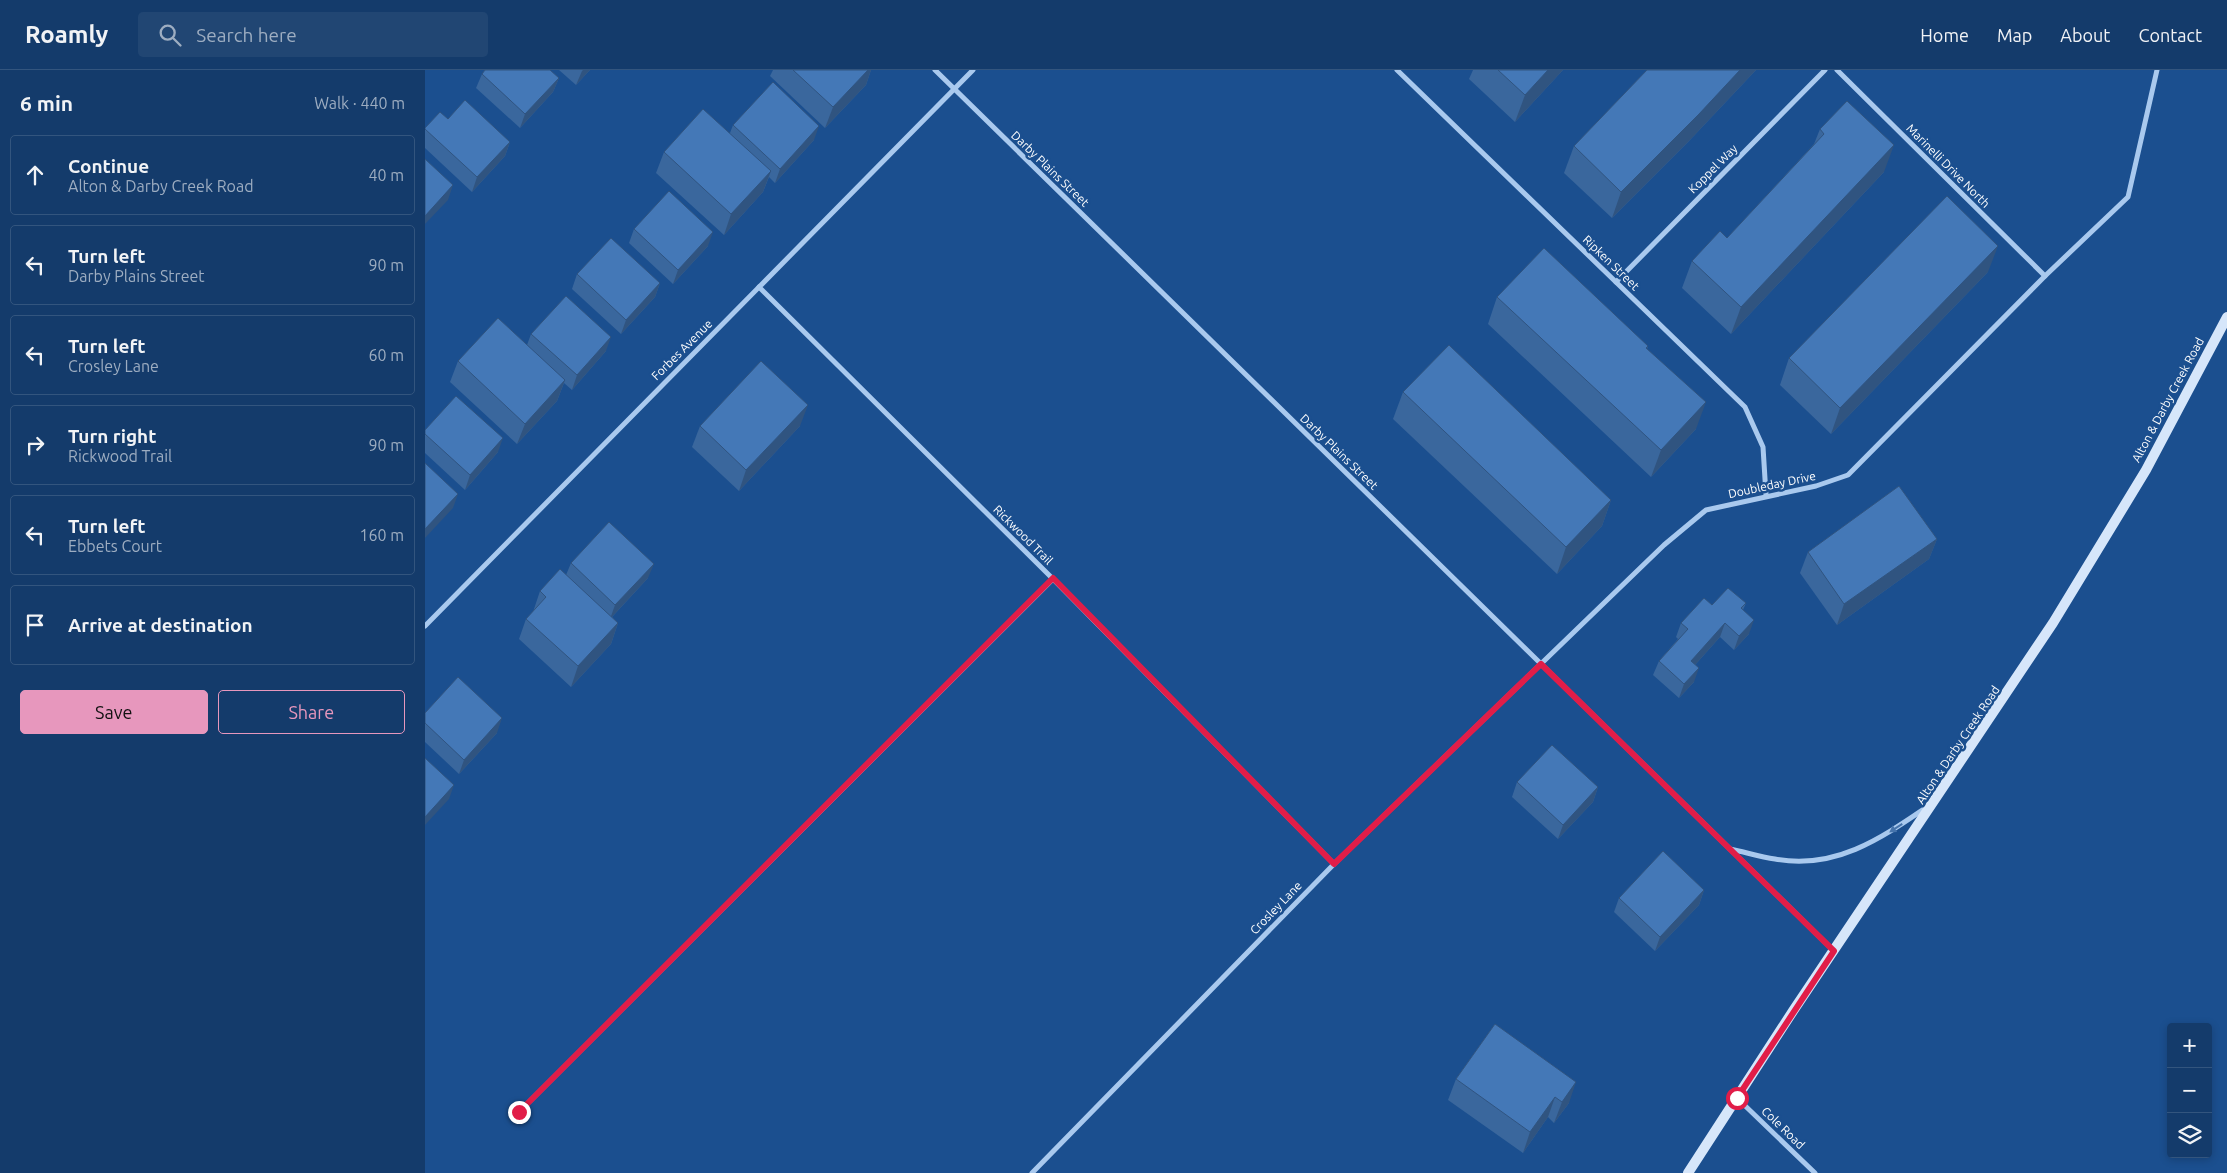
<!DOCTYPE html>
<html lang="en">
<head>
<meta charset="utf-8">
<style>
  :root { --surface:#143b6b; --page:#214673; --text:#f1f3f6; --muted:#9dadc1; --line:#33557e; --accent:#e797bd }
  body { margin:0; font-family:Ubuntu,sans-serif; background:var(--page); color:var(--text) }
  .controls { position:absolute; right:15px; bottom:15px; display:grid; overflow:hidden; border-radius:5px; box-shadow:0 2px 8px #0003 }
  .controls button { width:45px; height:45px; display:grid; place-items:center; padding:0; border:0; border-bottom:1px solid var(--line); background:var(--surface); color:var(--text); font:25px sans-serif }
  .stop { position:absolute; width:15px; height:15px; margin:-11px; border:4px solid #e11d48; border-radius:50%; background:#fff }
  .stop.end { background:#e11d48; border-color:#fff; box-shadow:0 1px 5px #0008 }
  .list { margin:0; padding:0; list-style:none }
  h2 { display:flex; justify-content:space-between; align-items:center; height:65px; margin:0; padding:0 20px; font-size:21px }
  h2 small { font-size:16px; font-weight:400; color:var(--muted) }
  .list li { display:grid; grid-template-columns:32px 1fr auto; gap:15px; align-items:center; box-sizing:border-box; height:80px; margin:0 10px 10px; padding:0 10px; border:1px solid var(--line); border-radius:5px }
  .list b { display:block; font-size:19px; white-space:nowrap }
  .list p { margin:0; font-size:16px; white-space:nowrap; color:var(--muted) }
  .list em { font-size:16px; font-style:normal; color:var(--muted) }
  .actions { display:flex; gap:10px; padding:15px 20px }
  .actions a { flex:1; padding:11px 0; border:1px solid var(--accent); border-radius:5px; text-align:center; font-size:18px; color:var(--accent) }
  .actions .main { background:var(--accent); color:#111 }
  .icon { flex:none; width:28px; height:28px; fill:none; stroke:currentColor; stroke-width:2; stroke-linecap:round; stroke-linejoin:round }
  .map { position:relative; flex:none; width:1802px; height:1103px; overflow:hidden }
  header { display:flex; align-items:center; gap:30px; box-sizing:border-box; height:70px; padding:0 25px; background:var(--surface); border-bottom:1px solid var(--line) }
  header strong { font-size:24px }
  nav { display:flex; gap:28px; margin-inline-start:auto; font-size:18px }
  .search { width:350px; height:45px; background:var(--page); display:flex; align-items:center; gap:12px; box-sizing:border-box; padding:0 18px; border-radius:5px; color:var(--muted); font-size:19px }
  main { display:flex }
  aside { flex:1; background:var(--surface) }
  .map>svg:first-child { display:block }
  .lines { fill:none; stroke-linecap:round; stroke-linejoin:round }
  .street { stroke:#a9c9ee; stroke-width:5 }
  .secondary { stroke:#d6e6fa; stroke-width:10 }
  .wall { fill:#3a679d }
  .shaded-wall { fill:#305480 }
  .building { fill:#4478b7; stroke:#305480 }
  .oneway { fill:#4674ac }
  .route { stroke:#e11d48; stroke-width:6 }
  .labels { text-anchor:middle; stroke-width:5; stroke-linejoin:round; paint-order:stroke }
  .street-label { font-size:12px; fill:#fff; stroke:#1b4f8f }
</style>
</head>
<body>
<header>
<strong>Roamly</strong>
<div class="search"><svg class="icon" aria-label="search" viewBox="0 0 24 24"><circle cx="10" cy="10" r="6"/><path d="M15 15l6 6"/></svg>Search here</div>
<nav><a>Home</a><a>Map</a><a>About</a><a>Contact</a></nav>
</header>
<main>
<aside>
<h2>6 min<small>Walk · 440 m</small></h2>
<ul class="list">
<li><svg class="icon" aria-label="ahead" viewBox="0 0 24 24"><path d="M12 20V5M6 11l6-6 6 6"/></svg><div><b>Continue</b><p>Alton &amp; Darby Creek Road</p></div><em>40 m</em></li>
<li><svg class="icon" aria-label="left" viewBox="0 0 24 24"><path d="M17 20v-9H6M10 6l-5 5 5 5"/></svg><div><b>Turn left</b><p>Darby Plains Street</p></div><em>90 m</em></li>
<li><svg class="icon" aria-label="left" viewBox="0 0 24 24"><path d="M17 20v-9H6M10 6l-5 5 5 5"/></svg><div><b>Turn left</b><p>Crosley Lane</p></div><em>60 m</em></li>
<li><svg class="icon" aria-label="right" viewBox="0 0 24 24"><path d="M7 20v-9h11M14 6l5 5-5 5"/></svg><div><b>Turn right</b><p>Rickwood Trail</p></div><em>90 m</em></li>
<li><svg class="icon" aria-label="left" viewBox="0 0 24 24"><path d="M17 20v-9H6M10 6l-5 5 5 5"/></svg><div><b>Turn left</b><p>Ebbets Court</p></div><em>160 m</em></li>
<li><svg class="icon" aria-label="arrive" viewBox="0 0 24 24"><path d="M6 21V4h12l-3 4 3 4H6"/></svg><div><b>Arrive at destination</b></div></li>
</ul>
<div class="actions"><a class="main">Save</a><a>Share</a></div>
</aside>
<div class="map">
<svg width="1802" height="1103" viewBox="0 0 1802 1103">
  <rect width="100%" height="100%" fill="#1b4f8f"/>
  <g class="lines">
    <g class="street">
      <polyline points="510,0 1408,880"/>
      <polyline points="972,0 1320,337 1338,377 1341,425"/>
      <polyline points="1412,0 1620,206"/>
      <polyline points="1191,212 1400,0"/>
      <polyline points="334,217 628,509 909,794"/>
      <polyline points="0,556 548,0"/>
      <path d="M 1305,779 C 1320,782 1335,787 1350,789 C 1410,800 1455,769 1502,737"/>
      <polyline points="1312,1028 1390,1103"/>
      <polyline points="94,1042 628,509"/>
      <polyline points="607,1103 909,794 1239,475 1281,440 1391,416 1423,405 1620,206 1703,127 1732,0"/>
    </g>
    <polyline class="secondary" points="1263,1103 1368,941 1628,553 1721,400 1802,247"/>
  </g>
  <g class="wall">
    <polygon points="134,0 165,0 151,15"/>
    <polygon points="348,0 446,0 441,15 400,58 345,6"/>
    <polygon points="1048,0 1138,0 1090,52 1044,9"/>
    <polygon points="1222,0 1331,0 1264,71 1187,148 1139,103 1149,76"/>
    <polygon points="57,4 134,8 128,22 95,58 51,18"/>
    <polygon points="23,49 85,72 80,86 47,122 0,78 0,58"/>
    <polygon points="308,55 389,70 350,113 344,107 338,122 299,165 231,103 239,82 305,63"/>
    <polygon points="1395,59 1459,102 1306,264 1257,218 1267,191 1302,168 1389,74"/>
    <polygon points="209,159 283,176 248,214 204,173"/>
    <polygon points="1563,202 1406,364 1355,315 1364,288"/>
    <polygon points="152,204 235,213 230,227 196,264 147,219"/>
    <polygon points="1072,227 1223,276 1222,279 1271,359 1226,407 1063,254"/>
    <polygon points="106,264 181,281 147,320 139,313 132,331 92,374 25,312 33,291 102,275"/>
    <polygon points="978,322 1186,430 1177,456 1132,504 968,349"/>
    <polygon points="275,356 375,356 314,421 267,377"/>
    <polygon points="0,360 73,382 40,420 0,383"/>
    <polygon points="1512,469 1504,489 1412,555 1375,503 1383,482"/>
    <polygon points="146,493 223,508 187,547 193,553 186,574 146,617 94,569 101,549 108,542 115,521 141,505"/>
    <polygon points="1321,533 1318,540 1324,564 1309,580 1295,567 1270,595 1269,612 1254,628 1228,605 1234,591 1253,569 1251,567 1256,553 1287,535"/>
    <polygon points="0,643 72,663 34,704 0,672"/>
    <polygon points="1092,712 1173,717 1168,732 1133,769 1087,727"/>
    <polygon points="1279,820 1274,835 1230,881 1189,842 1194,828"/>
    <polygon points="1070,954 1144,1033 1129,1053 1123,1047 1098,1083 1023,1030 1031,1009"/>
  </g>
  <g class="shaded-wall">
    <polygon points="158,0 165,0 151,15 157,1"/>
    <polygon points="443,0 446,0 441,15 400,58 408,37"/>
    <polygon points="1123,0 1138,0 1090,52 1100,25"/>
    <polygon points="1315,0 1331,0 1264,71 1187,148 1196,122"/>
    <polygon points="134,8 128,22 95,58 100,44"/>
    <polygon points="394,56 389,70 350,113 355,99"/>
    <polygon points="85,72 80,86 47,122 52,107"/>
    <polygon points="1469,75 1459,102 1306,264 1316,237"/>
    <polygon points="346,101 338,122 299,165 306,144"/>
    <polygon points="28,115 23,130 0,154 0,146"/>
    <polygon points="288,162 283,176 248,214 253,200"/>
    <polygon points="1573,176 1563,202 1406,364 1415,338"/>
    <polygon points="235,213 230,227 196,264 201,250"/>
    <polygon points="186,267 181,281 147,320 152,305"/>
    <polygon points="140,310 132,331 92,374 100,354"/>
    <polygon points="1281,332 1271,359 1226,407 1236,380"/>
    <polygon points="383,335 375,356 314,421 321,400"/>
    <polygon points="78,368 73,382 40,420 45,405"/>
    <polygon points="33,424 28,438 0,468 0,459"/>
    <polygon points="1186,430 1177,456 1132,504 1141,477"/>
    <polygon points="1512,469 1504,489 1412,555 1419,534"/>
    <polygon points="229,494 223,508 185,549 190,535"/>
    <polygon points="1329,550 1324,564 1309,580 1314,566"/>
    <polygon points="193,553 186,574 146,617 153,596"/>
    <polygon points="1300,553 1295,567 1261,605 1266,591"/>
    <polygon points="1274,598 1269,612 1254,628 1259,614"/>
    <polygon points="77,648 72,663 34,704 39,690"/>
    <polygon points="29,715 24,729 0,755 0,747"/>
    <polygon points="1173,717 1168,732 1133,769 1138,755"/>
    <polygon points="1279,820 1274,835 1230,881 1235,867"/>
    <polygon points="1151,1012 1144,1033 1129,1053 1137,1032"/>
    <polygon points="1130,1027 1123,1047 1098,1083 1105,1062"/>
  </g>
  <g class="building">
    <polygon points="60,0 125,0 134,8 100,44 57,4"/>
    <polygon points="368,0 443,0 408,37"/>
    <polygon points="1073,0 1123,0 1100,25"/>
    <polygon points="1222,0 1315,0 1274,44 1196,122 1149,76"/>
    <polygon points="348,12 394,56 355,99 308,55"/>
    <polygon points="40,30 85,72 52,107 0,59 0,58 15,42 23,49"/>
    <polygon points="1422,31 1469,75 1316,237 1267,191 1295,161 1302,168 1399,64 1395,59"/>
    <polygon points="278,39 346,101 306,144 239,82"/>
    <polygon points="0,89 28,115 0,146"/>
    <polygon points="244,121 288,162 253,200 209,159"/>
    <polygon points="1522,126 1573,176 1415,338 1364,288"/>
    <polygon points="186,168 235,213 201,250 152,204"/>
    <polygon points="1119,178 1223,276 1221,278 1281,332 1236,380 1072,227"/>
    <polygon points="141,226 186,267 152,305 106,264"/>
    <polygon points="73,248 140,310 100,354 33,291"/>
    <polygon points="1024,275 1186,430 1141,477 978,322"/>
    <polygon points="336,291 383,335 321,400 275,356"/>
    <polygon points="31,326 78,368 45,405 0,364 0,360"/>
    <polygon points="0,393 33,424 0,459"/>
    <polygon points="1474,416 1512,469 1419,534 1383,482"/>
    <polygon points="184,452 229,494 190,535 146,493"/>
    <polygon points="135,499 193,553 153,596 101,549 121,527 115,521"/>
    <polygon points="1303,518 1321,533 1316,538 1329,550 1314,566 1300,553 1266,591 1274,598 1259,614 1234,591 1263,559 1256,553 1279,528 1287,535"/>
    <polygon points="33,607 77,648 39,690 0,653 0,643"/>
    <polygon points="1127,675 1173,717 1138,755 1092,712"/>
    <polygon points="0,688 29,715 0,747"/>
    <polygon points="1238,781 1279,820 1235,867 1194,828"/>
    <polygon points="1070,954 1151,1012 1137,1032 1130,1027 1105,1062 1031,1009"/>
  </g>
  <defs><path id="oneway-solid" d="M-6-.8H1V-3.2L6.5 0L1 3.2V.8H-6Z" transform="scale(1.25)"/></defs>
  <use class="oneway" href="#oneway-solid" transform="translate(1471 758) rotate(147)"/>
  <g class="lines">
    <polyline class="route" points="94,1042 628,508 909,794 1116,594 1409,881 1312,1028"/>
  </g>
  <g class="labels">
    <g class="street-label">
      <text transform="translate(1523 96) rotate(45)" y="4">Marinelli Drive North</text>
      <text transform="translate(625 99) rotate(44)" y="4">Darby Plains Street</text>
      <text transform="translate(1288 99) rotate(-45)" y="4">Koppel Way</text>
      <text transform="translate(1186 193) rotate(44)" y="4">Ripken Street</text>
      <text transform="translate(257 280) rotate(-45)" y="4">Forbes Avenue</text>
      <text transform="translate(1743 330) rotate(-62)" y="4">Alton &amp; Darby Creek Road</text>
      <text transform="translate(914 382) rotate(44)" y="4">Darby Plains Street</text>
      <text transform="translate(1347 415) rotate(-12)" y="4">Doubleday Drive</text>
      <text transform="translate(598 465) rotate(45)" y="4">Rickwood Trail</text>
      <text transform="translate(1533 675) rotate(-56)" y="4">Alton &amp; Darby Creek Road</text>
      <text transform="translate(851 838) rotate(-46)" y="4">Crosley Lane</text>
      <text transform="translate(1358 1058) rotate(44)" y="4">Cole Road</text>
    </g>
  </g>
</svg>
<div class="controls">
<button>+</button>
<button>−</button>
<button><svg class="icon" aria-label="layers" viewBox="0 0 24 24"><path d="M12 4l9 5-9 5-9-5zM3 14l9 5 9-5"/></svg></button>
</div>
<div class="stop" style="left:1312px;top:1028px"></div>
<div class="stop end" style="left:94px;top:1042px"></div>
</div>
</main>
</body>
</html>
